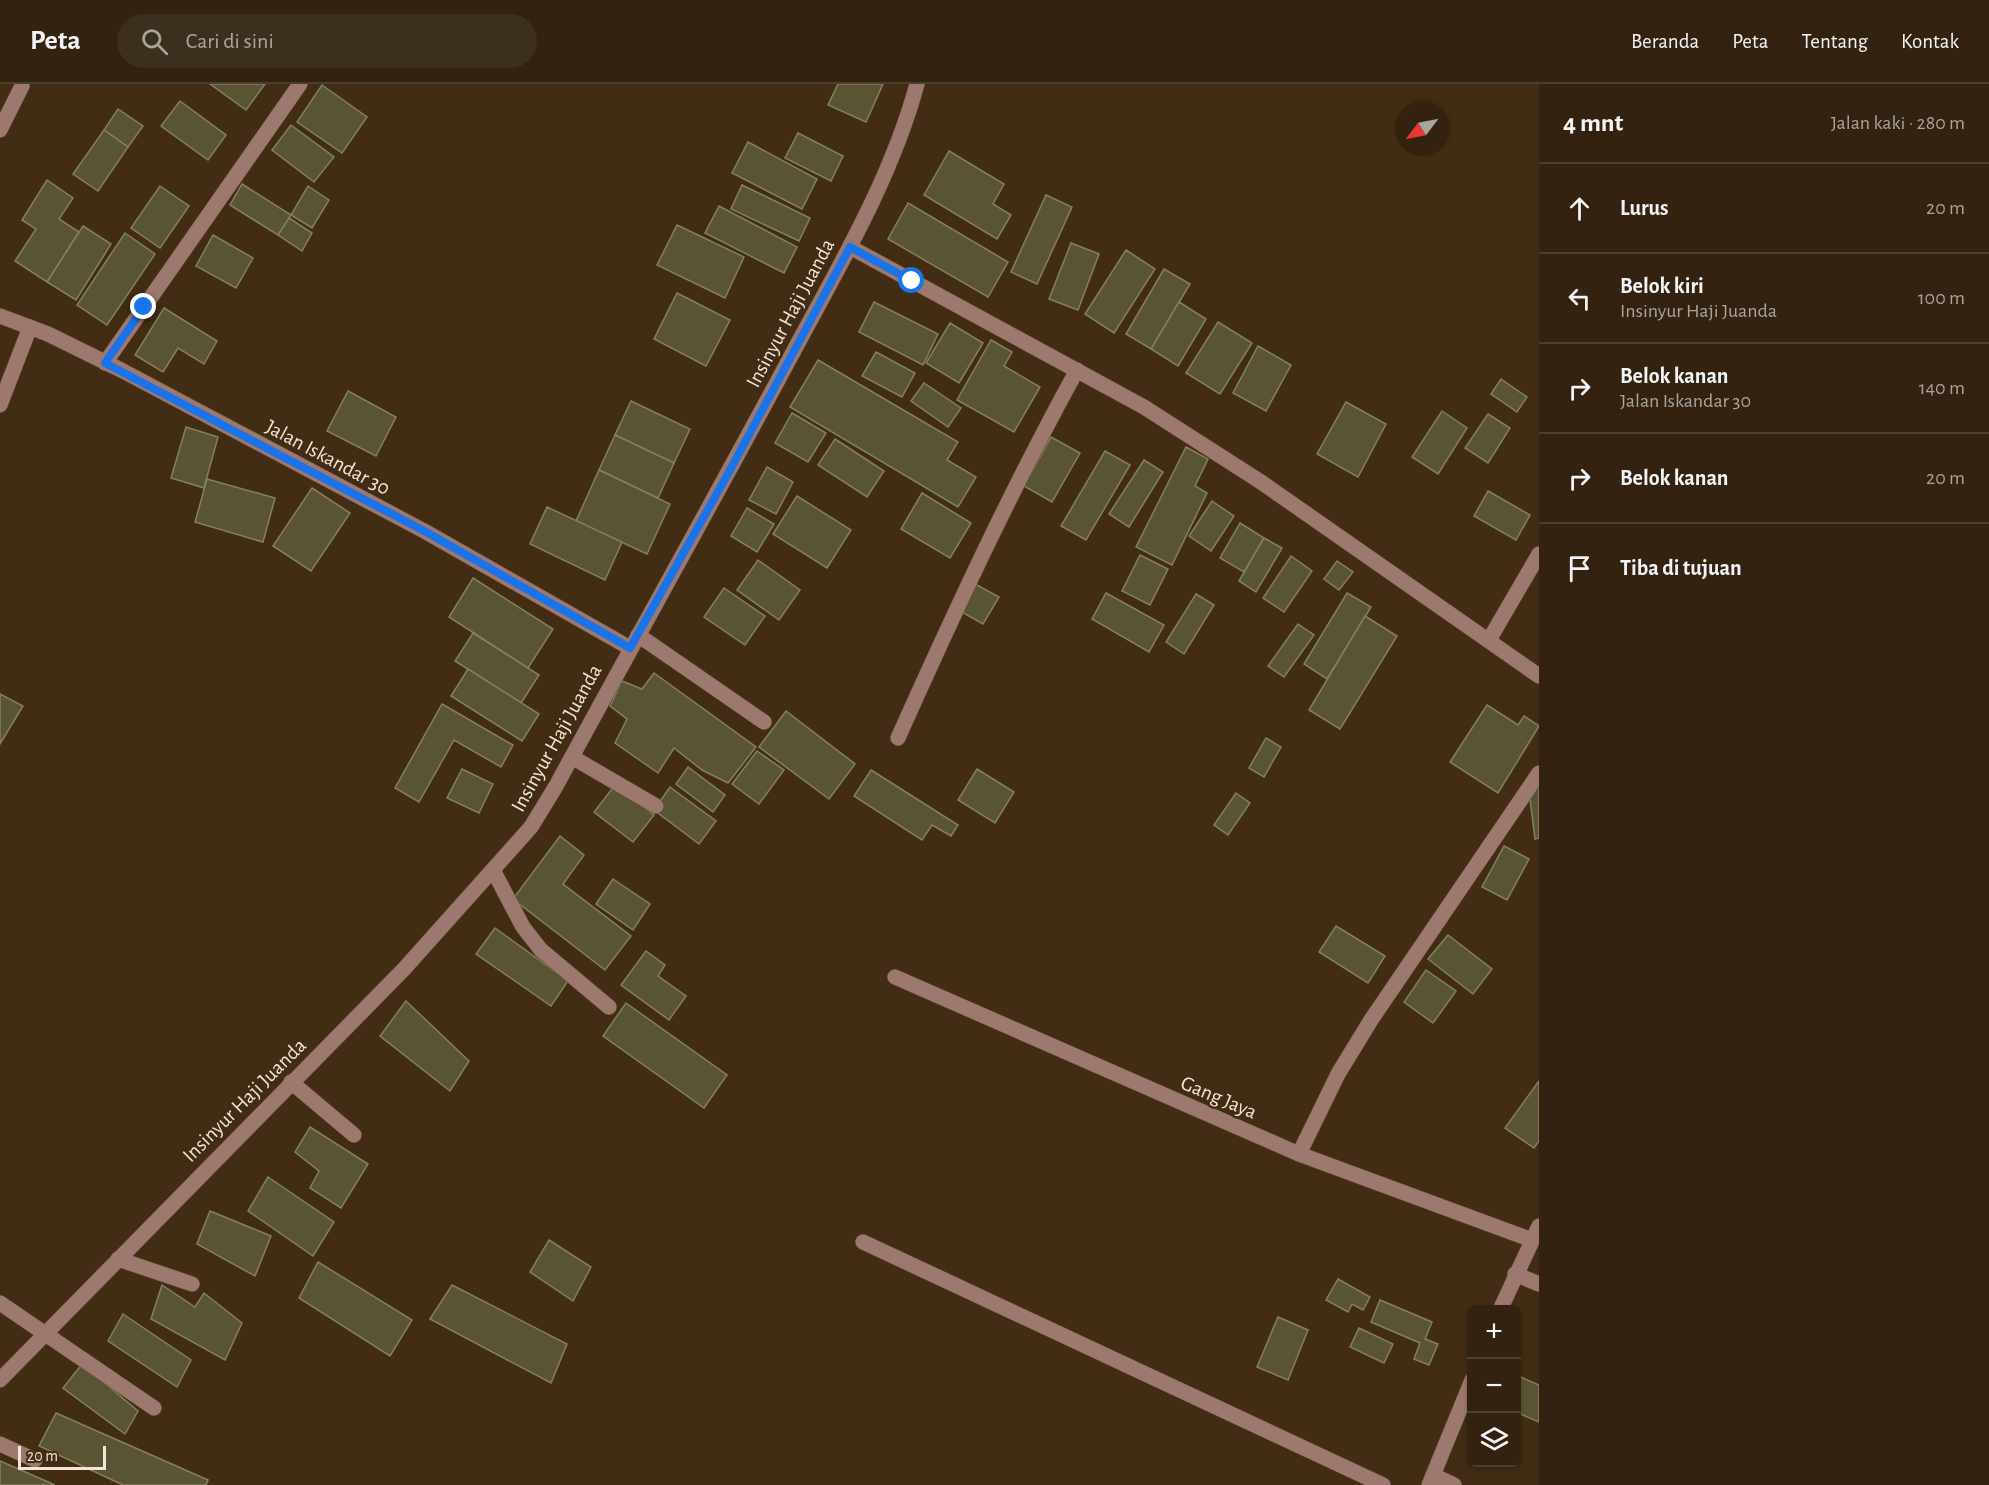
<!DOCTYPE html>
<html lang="id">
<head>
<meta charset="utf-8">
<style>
  :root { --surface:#32220f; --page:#3d2f1d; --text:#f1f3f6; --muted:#a8a49e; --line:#4d3f2f }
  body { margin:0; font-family:"Alegreya Sans",sans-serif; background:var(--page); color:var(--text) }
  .controls { position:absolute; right:18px; bottom:18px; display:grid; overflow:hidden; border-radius:9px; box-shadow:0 2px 4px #0004 }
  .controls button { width:54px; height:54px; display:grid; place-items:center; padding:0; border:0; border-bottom:2px solid var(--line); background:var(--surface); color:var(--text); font:30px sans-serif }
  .compass { position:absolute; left:1395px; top:18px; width:54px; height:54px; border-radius:50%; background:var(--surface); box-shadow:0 2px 4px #0004; rotate:238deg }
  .scale { position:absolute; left:18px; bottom:15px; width:88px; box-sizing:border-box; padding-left:6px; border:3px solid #f2e5d6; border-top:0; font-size:16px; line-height:21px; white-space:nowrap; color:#f2e5d6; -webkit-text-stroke:4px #422d14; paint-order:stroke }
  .stop { position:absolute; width:18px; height:18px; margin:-14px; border:4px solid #1a73e8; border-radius:50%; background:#fff }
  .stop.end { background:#1a73e8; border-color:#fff; box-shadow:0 2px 6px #0008 }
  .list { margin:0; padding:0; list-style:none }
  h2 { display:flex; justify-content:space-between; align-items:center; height:78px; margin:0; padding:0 24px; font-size:26px }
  h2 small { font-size:20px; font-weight:400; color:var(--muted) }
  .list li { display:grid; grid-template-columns:39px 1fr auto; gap:18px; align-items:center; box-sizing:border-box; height:90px; padding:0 24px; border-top:2px solid var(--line) }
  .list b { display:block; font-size:22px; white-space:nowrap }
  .list p { margin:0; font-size:20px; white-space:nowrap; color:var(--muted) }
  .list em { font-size:20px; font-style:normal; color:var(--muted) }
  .icon { flex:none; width:33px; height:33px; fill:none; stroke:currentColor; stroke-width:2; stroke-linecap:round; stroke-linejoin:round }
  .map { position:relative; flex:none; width:1539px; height:1401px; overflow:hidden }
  header { display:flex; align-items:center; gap:36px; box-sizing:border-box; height:84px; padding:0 30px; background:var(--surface); border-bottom:2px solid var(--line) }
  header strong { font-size:28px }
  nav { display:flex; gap:33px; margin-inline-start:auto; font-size:21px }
  .search { width:420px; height:54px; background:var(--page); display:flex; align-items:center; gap:15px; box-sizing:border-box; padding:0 21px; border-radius:33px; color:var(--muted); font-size:22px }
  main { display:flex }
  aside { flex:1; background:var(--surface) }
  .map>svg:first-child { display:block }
  .building { fill:#595534; stroke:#84805e; stroke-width:1.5 }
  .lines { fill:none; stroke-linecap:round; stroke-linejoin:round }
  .minor-casing { stroke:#5e4a33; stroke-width:16 }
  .minor { stroke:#9d786e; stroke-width:15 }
  .route { stroke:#1a73e8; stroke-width:8 }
  .labels { text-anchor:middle; stroke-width:5; stroke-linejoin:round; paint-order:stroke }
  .street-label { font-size:21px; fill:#f2e5d6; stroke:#422d14 }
</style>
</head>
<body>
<header>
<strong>Peta</strong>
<div class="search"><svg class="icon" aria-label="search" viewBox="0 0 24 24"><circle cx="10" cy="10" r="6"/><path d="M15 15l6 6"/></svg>Cari di sini</div>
<nav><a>Beranda</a><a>Peta</a><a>Tentang</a><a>Kontak</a></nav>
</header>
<main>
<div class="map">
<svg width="1539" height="1401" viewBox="0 0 1539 1401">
  <rect width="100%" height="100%" fill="#422d14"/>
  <g class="building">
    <polygon points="210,0 265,0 246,26"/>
    <polygon points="838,0 883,0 866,38 828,21"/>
    <polygon points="322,1 367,33 342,69 297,38"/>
    <polygon points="180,17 226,51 208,76 161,42"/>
    <polygon points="118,25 143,42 128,63 104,46"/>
    <polygon points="291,41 334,73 314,98 272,66"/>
    <polygon points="104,46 128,63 98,107 73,90"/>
    <polygon points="798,49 843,72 831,97 785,74"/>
    <polygon points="748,58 817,95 802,125 732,89"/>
    <polygon points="949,67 1004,100 993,120 1011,131 997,155 924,111"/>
    <polygon points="47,96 73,114 59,135 79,148 47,198 15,177 36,145 22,136"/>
    <polygon points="242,100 291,131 278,151 230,121"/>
    <polygon points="742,101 810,134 799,157 731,125"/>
    <polygon points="160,102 189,122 160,164 131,144"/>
    <polygon points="308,102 329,116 312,144 291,131"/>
    <polygon points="1046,111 1072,123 1037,200 1011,188"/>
    <polygon points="908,119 1008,178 988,213 888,155"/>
    <polygon points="719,122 797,163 784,189 705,149"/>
    <polygon points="289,134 312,149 302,167 278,151"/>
    <polygon points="677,141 744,173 725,214 657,181"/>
    <polygon points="83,142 111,160 76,216 47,198"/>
    <polygon points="125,149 155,170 107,241 77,221"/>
    <polygon points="213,151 253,174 236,204 196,182"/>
    <polygon points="1071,159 1099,170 1078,226 1049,215"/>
    <polygon points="1126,166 1155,185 1114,249 1085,230"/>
    <polygon points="1164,185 1190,200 1151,265 1126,250"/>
    <polygon points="677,209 730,236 706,282 654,255"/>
    <polygon points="874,218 938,250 923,281 859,248"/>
    <polygon points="1179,218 1206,235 1178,282 1151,265"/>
    <polygon points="164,224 217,257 204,280 178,264 163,288 135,271"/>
    <polygon points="1218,238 1252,259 1220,310 1186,289"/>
    <polygon points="950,239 983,259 959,299 926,279"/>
    <polygon points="991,256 1012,268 1004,282 1040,303 1014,348 957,316"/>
    <polygon points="1258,262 1291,281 1266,327 1233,309"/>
    <polygon points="876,268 915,289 902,313 862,292"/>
    <polygon points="818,276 958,358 947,376 976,393 958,423 790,323"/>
    <polygon points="1501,295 1527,313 1517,328 1491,310"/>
    <polygon points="924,299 961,324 948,343 911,317"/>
    <polygon points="348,307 396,333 376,372 327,347"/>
    <polygon points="631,317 690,345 674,379 615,351"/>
    <polygon points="1346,318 1386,340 1358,393 1317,370"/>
    <polygon points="1442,327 1467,344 1438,390 1412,373"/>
    <polygon points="792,329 826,349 808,378 775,359"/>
    <polygon points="1488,330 1510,344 1488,379 1465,364"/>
    <polygon points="186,343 218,353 204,404 171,394"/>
    <polygon points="615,351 674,379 658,414 599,386"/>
    <polygon points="1051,353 1080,369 1052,418 1024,402"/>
    <polygon points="835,355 884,387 867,413 818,381"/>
    <polygon points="1186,363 1208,375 1195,402 1207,409 1172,481 1136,463"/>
    <polygon points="1105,367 1130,381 1086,456 1061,442"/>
    <polygon points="1144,376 1163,388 1129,443 1109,430"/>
    <polygon points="767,383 793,398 776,430 749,416"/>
    <polygon points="599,386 670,420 647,470 576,437"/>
    <polygon points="207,395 275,414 263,458 195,438"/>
    <polygon points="312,404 350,429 311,487 273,462"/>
    <polygon points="1488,407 1530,431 1516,456 1474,432"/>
    <polygon points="922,409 971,439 950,474 901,445"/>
    <polygon points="797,412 851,446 827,484 773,450"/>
    <polygon points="1212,417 1234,432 1211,467 1189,452"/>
    <polygon points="547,423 622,458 605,496 530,460"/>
    <polygon points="747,424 774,440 757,468 731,452"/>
    <polygon points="1240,439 1264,454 1244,488 1220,474"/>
    <polygon points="1264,454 1282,464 1256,508 1239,497"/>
    <polygon points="1140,471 1168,485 1150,521 1122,507"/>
    <polygon points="1291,472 1312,487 1284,528 1263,514"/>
    <polygon points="758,476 800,506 779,536 737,506"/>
    <polygon points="1337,477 1353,488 1339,506 1324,495"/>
    <polygon points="473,494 553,545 528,584 449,533"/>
    <polygon points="975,500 999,513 983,540 960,527"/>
    <polygon points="724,504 765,532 745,561 704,533"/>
    <polygon points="1106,509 1164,541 1149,568 1092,535"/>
    <polygon points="1347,509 1371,523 1327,595 1304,580"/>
    <polygon points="1196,510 1214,521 1184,570 1166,558"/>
    <polygon points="1365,532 1397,552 1340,645 1309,626"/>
    <polygon points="1298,540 1314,551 1284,593 1268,582"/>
    <polygon points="473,549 539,591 521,619 455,577"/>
    <polygon points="468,585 539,630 522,657 451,612"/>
    <polygon points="654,589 756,663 728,699 702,686 674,664 658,689 615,659 627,635 610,622 622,597 642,605"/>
    <polygon points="0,610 23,622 0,660"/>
    <polygon points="442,620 513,661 501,683 454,656 419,718 395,704"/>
    <polygon points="1487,621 1518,641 1524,632 1539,642 1498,709 1450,678"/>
    <polygon points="786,627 855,680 829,715 759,663"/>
    <polygon points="1266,654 1281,663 1264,693 1249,684"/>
    <polygon points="757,667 784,686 759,720 732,700"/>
    <polygon points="688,683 725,711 713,728 676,700"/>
    <polygon points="462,685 493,700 479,729 447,714"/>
    <polygon points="977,685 1014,708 995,739 958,716"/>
    <polygon points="871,686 958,741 951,752 932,741 922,756 854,712"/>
    <polygon points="615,701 654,731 633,758 594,728"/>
    <polygon points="670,703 716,737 699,760 654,726"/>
    <polygon points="1539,705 1539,754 1535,755 1529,707"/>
    <polygon points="1236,709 1250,719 1228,751 1214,741"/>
    <polygon points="560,752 584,771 563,800 631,852 605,886 513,815"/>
    <polygon points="1504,762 1529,775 1507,816 1482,803"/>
    <polygon points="613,795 650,820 633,846 596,820"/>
    <polygon points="1336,842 1385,872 1368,899 1319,868"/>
    <polygon points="495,844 568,897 551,922 476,870"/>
    <polygon points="1448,851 1492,885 1473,910 1428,875"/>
    <polygon points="646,867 665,881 658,892 686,912 669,936 621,901"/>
    <polygon points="1426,886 1456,907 1433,939 1404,918"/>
    <polygon points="406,917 469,977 450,1007 380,952"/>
    <polygon points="626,919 727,991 704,1024 603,952"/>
    <polygon points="1539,997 1539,1057 1534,1064 1505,1044"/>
    <polygon points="310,1043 368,1080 341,1124 310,1104 319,1087 295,1068"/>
    <polygon points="268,1093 334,1138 313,1172 248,1127"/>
    <polygon points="210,1127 271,1152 255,1192 197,1160"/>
    <polygon points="549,1156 591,1183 573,1217 530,1188"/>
    <polygon points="318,1178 412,1236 390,1272 299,1214"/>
    <polygon points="1338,1195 1370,1213 1363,1226 1352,1220 1348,1228 1326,1216"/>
    <polygon points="162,1201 195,1223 204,1209 242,1239 225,1276 151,1235"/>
    <polygon points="452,1201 567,1260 551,1299 430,1235"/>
    <polygon points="1380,1216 1432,1238 1425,1255 1438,1260 1429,1281 1414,1275 1420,1259 1371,1238"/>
    <polygon points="123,1230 191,1276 177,1303 108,1257"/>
    <polygon points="1278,1233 1308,1246 1288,1296 1257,1283"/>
    <polygon points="1359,1244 1393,1260 1384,1279 1350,1263"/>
    <polygon points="82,1280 138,1327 125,1350 63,1304"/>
    <polygon points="1516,1291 1539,1301 1539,1338 1516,1328"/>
    <polygon points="56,1329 208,1396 206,1401 123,1401 39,1362"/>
    <polygon points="0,1377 55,1401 0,1401"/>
  </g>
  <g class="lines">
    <defs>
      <g id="minor">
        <polyline points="0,46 22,2"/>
        <polyline points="850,163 1144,323 1261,398 1539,592"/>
        <polyline points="0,232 48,250 123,287 426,448 630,564"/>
        <polyline points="105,279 300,0"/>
        <polyline points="0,321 30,243"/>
        <polyline points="638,551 764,638"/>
        <polyline points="1489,556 1539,470"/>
        <path d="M 898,654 C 954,529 1011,406 1077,286"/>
        <polyline points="572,673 656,722"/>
        <polyline points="493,786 523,843 541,866 609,923"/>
        <polyline points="895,893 1299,1070 1532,1156"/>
        <polyline points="291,998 354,1051"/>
        <polyline points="1299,1070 1338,990 1371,936 1539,689"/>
        <polyline points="863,1158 1383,1401"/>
        <polyline points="118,1175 192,1200"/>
        <polyline points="1515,1190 1539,1200"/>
        <polyline points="0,1219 154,1324"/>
        <polyline points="1500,1226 1539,1142"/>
        <path d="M 0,1296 L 404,885 L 531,743 L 556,702 C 634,558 714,416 791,272 C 838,184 891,96 917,0"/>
        <polyline points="0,1360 35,1376"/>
        <polyline points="1433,1391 1454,1401"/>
        <polyline points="1429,1401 1472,1296"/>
      </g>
    </defs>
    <use href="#minor" class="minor-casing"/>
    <use href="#minor" class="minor"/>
  </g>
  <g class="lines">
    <polyline class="route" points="144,223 105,279 426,448 630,564 729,388 850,163 912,197"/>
  </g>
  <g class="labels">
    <g class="street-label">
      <text transform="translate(790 229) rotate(-62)" y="7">Insinyur Haji Juanda</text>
      <text transform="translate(328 373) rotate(28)" y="7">Jalan Iskandar 30</text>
      <text transform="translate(556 654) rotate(-61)" y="7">Insinyur Haji Juanda</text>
      <text transform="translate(1219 1013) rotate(23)" y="7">Gang Jaya</text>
      <text transform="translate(244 1016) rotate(-45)" y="7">Insinyur Haji Juanda</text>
    </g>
  </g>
</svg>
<div class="controls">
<button>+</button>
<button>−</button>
<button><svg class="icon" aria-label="layers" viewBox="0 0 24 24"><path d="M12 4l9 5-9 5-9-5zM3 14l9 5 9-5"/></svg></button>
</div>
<svg class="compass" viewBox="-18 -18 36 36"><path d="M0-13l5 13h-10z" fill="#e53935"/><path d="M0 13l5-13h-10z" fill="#a8a49e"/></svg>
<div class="scale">20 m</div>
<div class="stop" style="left:912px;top:197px"></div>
<div class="stop end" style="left:144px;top:223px"></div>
</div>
<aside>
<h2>4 mnt<small>Jalan kaki · 280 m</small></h2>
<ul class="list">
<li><svg class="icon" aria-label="ahead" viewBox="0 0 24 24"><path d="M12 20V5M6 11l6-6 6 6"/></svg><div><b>Lurus</b></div><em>20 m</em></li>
<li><svg class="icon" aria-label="left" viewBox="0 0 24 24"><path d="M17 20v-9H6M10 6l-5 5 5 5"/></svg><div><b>Belok kiri</b><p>Insinyur Haji Juanda</p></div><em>100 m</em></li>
<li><svg class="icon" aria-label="right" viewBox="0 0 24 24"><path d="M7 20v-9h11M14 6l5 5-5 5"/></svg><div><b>Belok kanan</b><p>Jalan Iskandar 30</p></div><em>140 m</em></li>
<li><svg class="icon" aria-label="right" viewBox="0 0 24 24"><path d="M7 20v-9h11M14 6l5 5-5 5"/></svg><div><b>Belok kanan</b></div><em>20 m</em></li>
<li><svg class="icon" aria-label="arrive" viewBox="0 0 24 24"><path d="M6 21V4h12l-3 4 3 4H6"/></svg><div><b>Tiba di tujuan</b></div></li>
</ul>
</aside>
</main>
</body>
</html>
